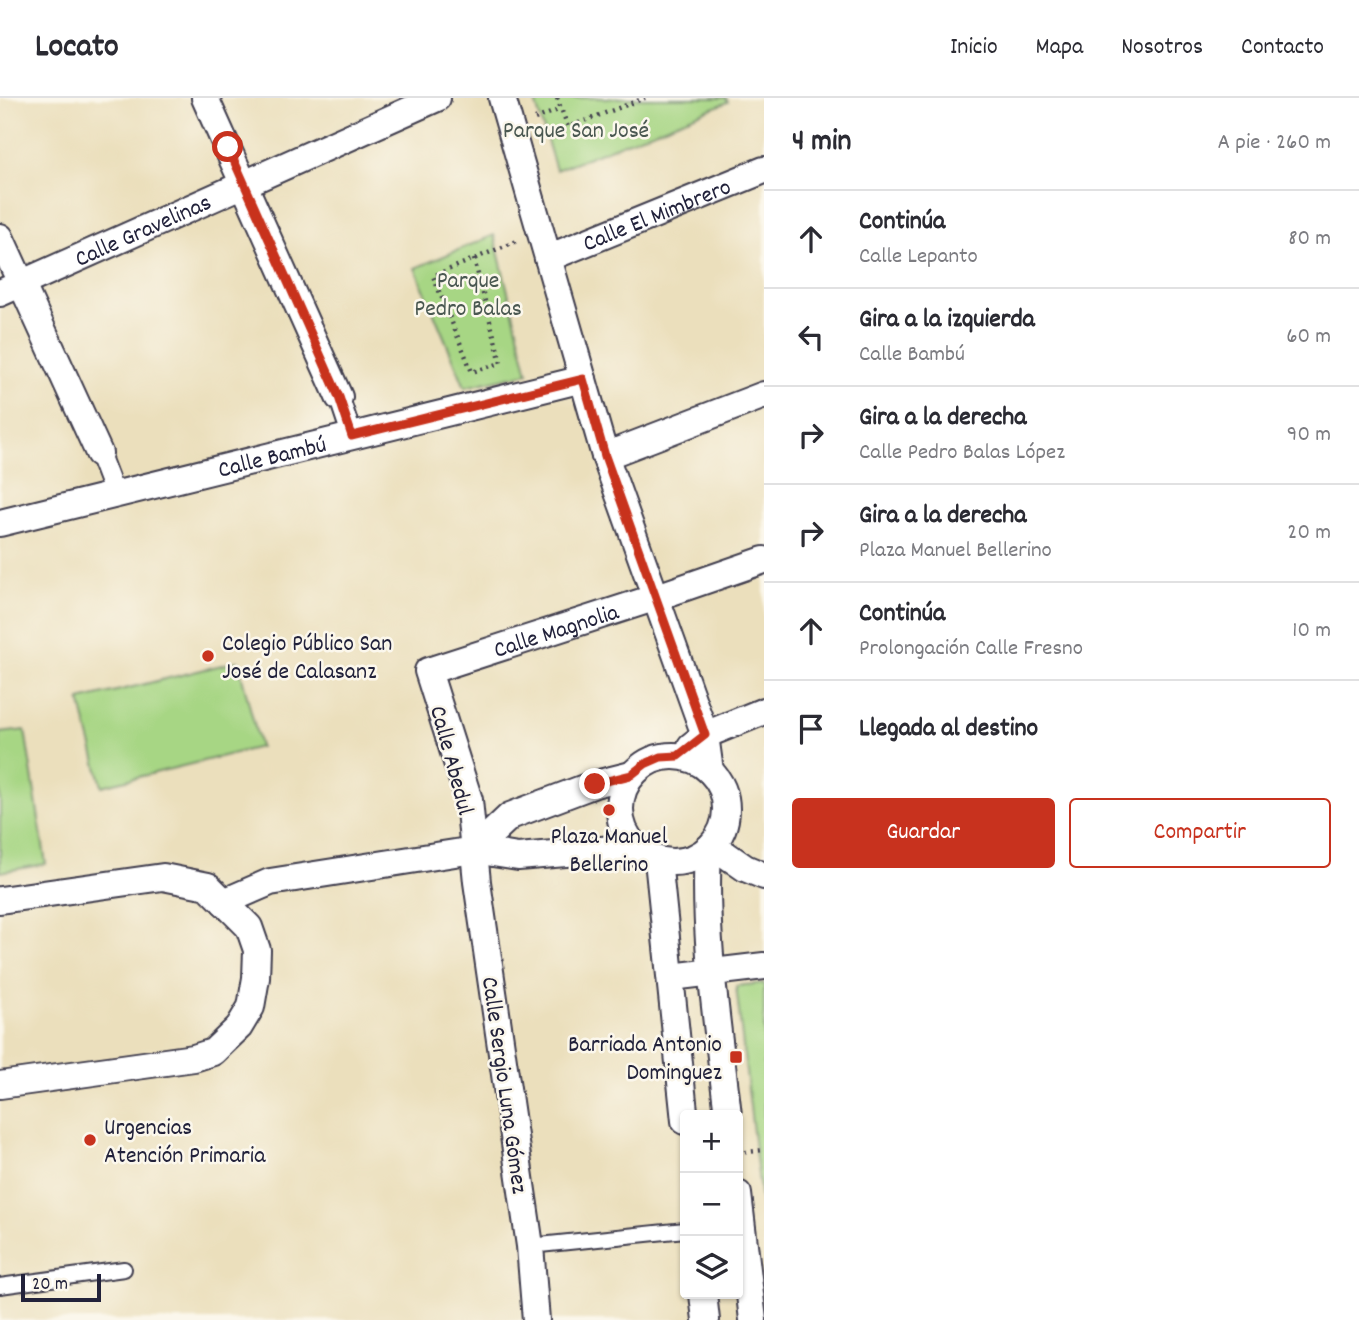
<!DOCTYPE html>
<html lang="es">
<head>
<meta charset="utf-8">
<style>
  :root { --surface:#fff; --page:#f2f2f3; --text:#2b2b33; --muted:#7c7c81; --line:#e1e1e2; --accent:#c8321e }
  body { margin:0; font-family:Dekko,sans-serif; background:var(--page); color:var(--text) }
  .controls { position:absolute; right:21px; bottom:21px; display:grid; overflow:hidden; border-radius:7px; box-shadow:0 2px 5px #0004 }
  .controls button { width:63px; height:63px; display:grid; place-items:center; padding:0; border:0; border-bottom:2px solid var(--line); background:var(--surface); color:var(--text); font:35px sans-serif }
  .scale { position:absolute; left:21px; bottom:18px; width:80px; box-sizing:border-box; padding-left:7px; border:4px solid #22223b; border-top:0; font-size:19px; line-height:24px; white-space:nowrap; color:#22223b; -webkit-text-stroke:5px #fbf7ec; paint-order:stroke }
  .stop { position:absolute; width:21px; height:21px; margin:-16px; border:5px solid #c8321e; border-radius:50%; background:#fff }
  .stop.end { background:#c8321e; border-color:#fff; box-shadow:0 2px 7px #0008 }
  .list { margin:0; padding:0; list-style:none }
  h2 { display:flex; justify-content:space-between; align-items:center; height:91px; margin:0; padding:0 28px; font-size:30px }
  h2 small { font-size:23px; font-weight:400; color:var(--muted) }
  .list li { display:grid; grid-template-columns:46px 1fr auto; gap:21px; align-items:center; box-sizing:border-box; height:98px; padding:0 28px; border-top:2px solid var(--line) }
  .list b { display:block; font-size:26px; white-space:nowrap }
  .list p { margin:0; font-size:23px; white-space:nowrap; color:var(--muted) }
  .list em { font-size:23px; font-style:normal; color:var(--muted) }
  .actions { display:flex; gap:14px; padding:21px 28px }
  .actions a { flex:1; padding:16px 0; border:2px solid var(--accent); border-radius:7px; text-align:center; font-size:24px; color:var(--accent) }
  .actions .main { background:var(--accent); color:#fff }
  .icon { flex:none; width:38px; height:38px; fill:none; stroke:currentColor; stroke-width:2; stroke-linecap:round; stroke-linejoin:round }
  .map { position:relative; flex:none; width:764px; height:1222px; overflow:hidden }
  header { display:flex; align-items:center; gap:42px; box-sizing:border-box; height:98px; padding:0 35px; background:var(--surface); border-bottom:2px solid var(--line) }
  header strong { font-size:33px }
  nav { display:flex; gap:38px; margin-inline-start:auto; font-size:24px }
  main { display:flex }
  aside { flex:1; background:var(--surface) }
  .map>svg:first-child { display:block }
  .green { fill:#a7d684; stroke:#647c60; stroke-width:2 }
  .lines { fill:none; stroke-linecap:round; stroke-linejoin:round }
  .service-casing { stroke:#403e4e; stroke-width:18 }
  .pedestrian-casing { stroke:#403e4e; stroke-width:23 }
  .minor-casing { stroke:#403e4e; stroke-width:30 }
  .path { stroke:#403e4e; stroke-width:4.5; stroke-dasharray:2 5; stroke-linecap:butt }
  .service { stroke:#fff; stroke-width:14 }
  .pedestrian { stroke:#fff; stroke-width:19 }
  .minor { stroke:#fff; stroke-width:26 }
  .route { stroke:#c8321e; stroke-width:9 }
  .poi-dot { fill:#c8321e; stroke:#fbf7ec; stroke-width:2.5 }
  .labels { text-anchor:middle; stroke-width:5; stroke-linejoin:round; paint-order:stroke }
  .park-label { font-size:24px; fill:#4a5851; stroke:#fbf7ec }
  .street-label { font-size:24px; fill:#22223b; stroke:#fbf7ec }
  .poi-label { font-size:24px; fill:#22223b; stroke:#fbf7ec; text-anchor:start }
</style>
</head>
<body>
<header>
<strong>Locato</strong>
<nav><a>Inicio</a><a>Mapa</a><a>Nosotros</a><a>Contacto</a></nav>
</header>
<main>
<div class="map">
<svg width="764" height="1222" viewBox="0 0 764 1222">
  <rect width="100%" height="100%" fill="#fbf7ec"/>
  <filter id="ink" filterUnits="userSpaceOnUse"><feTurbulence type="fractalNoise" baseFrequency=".0143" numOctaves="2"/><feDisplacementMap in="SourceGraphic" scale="14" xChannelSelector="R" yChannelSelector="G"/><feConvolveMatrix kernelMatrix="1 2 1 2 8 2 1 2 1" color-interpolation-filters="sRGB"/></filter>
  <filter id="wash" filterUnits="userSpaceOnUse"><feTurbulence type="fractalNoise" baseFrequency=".00686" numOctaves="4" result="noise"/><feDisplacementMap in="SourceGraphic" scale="28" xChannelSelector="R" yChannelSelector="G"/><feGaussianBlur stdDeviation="1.57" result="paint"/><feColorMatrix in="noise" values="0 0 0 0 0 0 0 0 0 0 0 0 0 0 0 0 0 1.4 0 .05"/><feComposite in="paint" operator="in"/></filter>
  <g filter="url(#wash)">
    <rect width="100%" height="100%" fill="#ebdfbc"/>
    <g class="green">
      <polygon points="534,0 726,0 728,4 556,72"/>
      <polygon points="494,137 528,275 465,289 415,170"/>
      <polygon points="238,563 260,649 102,688 80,602"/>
      <polygon points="25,632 46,766 0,774 0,635"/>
      <polygon points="764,885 764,1129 736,888"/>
    </g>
  </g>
  <g filter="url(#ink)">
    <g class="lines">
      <defs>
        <g id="service">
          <polyline points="530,1148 685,1132"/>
          <polyline points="0,1188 124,1171"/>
        </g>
        <g id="pedestrian">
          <polyline points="339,299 352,338"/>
          <polyline points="99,355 115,397"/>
        </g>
        <g id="minor">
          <polyline points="205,0 339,299"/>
          <polyline points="502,0 605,358 705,637 710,673"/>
          <polyline points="0,139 99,355"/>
          <path id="s1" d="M 548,160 L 764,72"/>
          <path id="s2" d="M 0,195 L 437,0"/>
          <polyline points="605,358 764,297"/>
          <path id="s3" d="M 0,425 L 583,281"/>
          <polyline points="691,648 705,637 764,613"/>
          <circle cx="673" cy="711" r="53"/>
          <polyline points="712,747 745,770 764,778"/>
          <path d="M 708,751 C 703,840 718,929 728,1017"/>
          <polyline points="474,752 510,718 595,686 631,677"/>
          <polyline points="658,762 685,1023"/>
          <polyline points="0,802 163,779 208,788 249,829 257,852 256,880 251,909 239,929 213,954 194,960 0,987"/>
          <polyline points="224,804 270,784 474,752 518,759 613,751 642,755"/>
          <polyline points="671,879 764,868"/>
          <polyline points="738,1096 753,1222"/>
          <polyline points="703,1196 706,1222"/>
          <path id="s4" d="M 536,1222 L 530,1148 L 477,784 L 469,702 L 428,573 L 657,499 L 764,462"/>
        </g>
      </defs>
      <use href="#service" class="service-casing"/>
      <use href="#pedestrian" class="pedestrian-casing"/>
      <use href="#minor" class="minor-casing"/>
      <g class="path">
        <polyline points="557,0 568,29 645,0"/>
        <polyline points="535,21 561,11"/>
        <polyline points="474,161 501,265 472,274 433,178 517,143"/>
        <polyline points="738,1055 764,1052"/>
      </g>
      <use href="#service" class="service"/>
      <use href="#pedestrian" class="pedestrian"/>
      <use href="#minor" class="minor"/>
    </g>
  </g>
  <g class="lines" filter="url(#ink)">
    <polyline class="route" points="228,49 339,299 352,338 583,281 605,358 705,637 678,658 661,659 645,666 631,677 595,686"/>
  </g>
  <g class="poi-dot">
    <circle cx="208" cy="558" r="7"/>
    <circle cx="609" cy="712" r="7"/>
    <rect x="729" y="952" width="14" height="14" rx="3.5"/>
    <circle cx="90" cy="1042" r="7"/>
  </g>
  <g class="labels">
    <g class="park-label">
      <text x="576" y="39">Parque San José</text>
      <text x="468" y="189">Parque<tspan x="468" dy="28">Pedro Balas</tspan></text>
    </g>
    <g class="street-label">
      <text dy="8" stroke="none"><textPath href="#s1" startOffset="117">Calle El Mimbrero</textPath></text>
      <text dy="8" stroke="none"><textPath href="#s2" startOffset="156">Calle Gravelinas</textPath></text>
      <text dy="8" stroke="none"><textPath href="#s3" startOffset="280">Calle Bambú</textPath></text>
      <text dy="8" stroke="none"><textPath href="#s4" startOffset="794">Calle Magnolia</textPath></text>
      <text transform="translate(453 662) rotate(75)" y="8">Calle Abedul</text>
      <text transform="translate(506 987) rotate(82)" y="8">Calle Sergio Luna Gómez</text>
    </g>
    <g class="poi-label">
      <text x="222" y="552">Colegio Público San<tspan x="222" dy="28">José de Calasanz</tspan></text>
      <text x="609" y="745" text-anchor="middle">Plaza Manuel<tspan x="609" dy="28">Bellerino</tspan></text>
      <text x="722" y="953" text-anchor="end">Barriada Antonio<tspan x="722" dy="28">Dominguez</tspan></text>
      <text x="104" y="1036">Urgencias<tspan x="104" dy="28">Atención Primaria</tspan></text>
    </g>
  </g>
</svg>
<div class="controls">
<button>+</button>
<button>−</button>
<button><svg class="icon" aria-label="layers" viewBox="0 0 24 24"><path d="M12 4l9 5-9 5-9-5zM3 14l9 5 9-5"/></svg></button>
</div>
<div class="scale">20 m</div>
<div class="stop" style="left:228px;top:49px"></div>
<div class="stop end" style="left:595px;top:686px"></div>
</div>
<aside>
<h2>4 min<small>A pie · 260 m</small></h2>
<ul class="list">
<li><svg class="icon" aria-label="ahead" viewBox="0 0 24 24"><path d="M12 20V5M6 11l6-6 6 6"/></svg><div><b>Continúa</b><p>Calle Lepanto</p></div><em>80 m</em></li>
<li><svg class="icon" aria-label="left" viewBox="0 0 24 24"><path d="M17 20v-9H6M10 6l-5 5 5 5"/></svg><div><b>Gira a la izquierda</b><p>Calle Bambú</p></div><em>60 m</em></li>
<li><svg class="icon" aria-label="right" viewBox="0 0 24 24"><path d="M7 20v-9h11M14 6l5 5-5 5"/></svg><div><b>Gira a la derecha</b><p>Calle Pedro Balas López</p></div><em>90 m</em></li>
<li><svg class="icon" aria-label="right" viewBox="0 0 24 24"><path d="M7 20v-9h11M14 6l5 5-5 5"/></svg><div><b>Gira a la derecha</b><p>Plaza Manuel Bellerino</p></div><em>20 m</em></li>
<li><svg class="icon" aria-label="ahead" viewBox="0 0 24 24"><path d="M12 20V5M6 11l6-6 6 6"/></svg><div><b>Continúa</b><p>Prolongación Calle Fresno</p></div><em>10 m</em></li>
<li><svg class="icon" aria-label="arrive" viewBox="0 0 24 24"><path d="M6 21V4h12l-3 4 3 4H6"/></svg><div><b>Llegada al destino</b></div></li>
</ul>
<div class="actions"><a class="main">Guardar</a><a>Compartir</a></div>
</aside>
</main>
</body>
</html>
